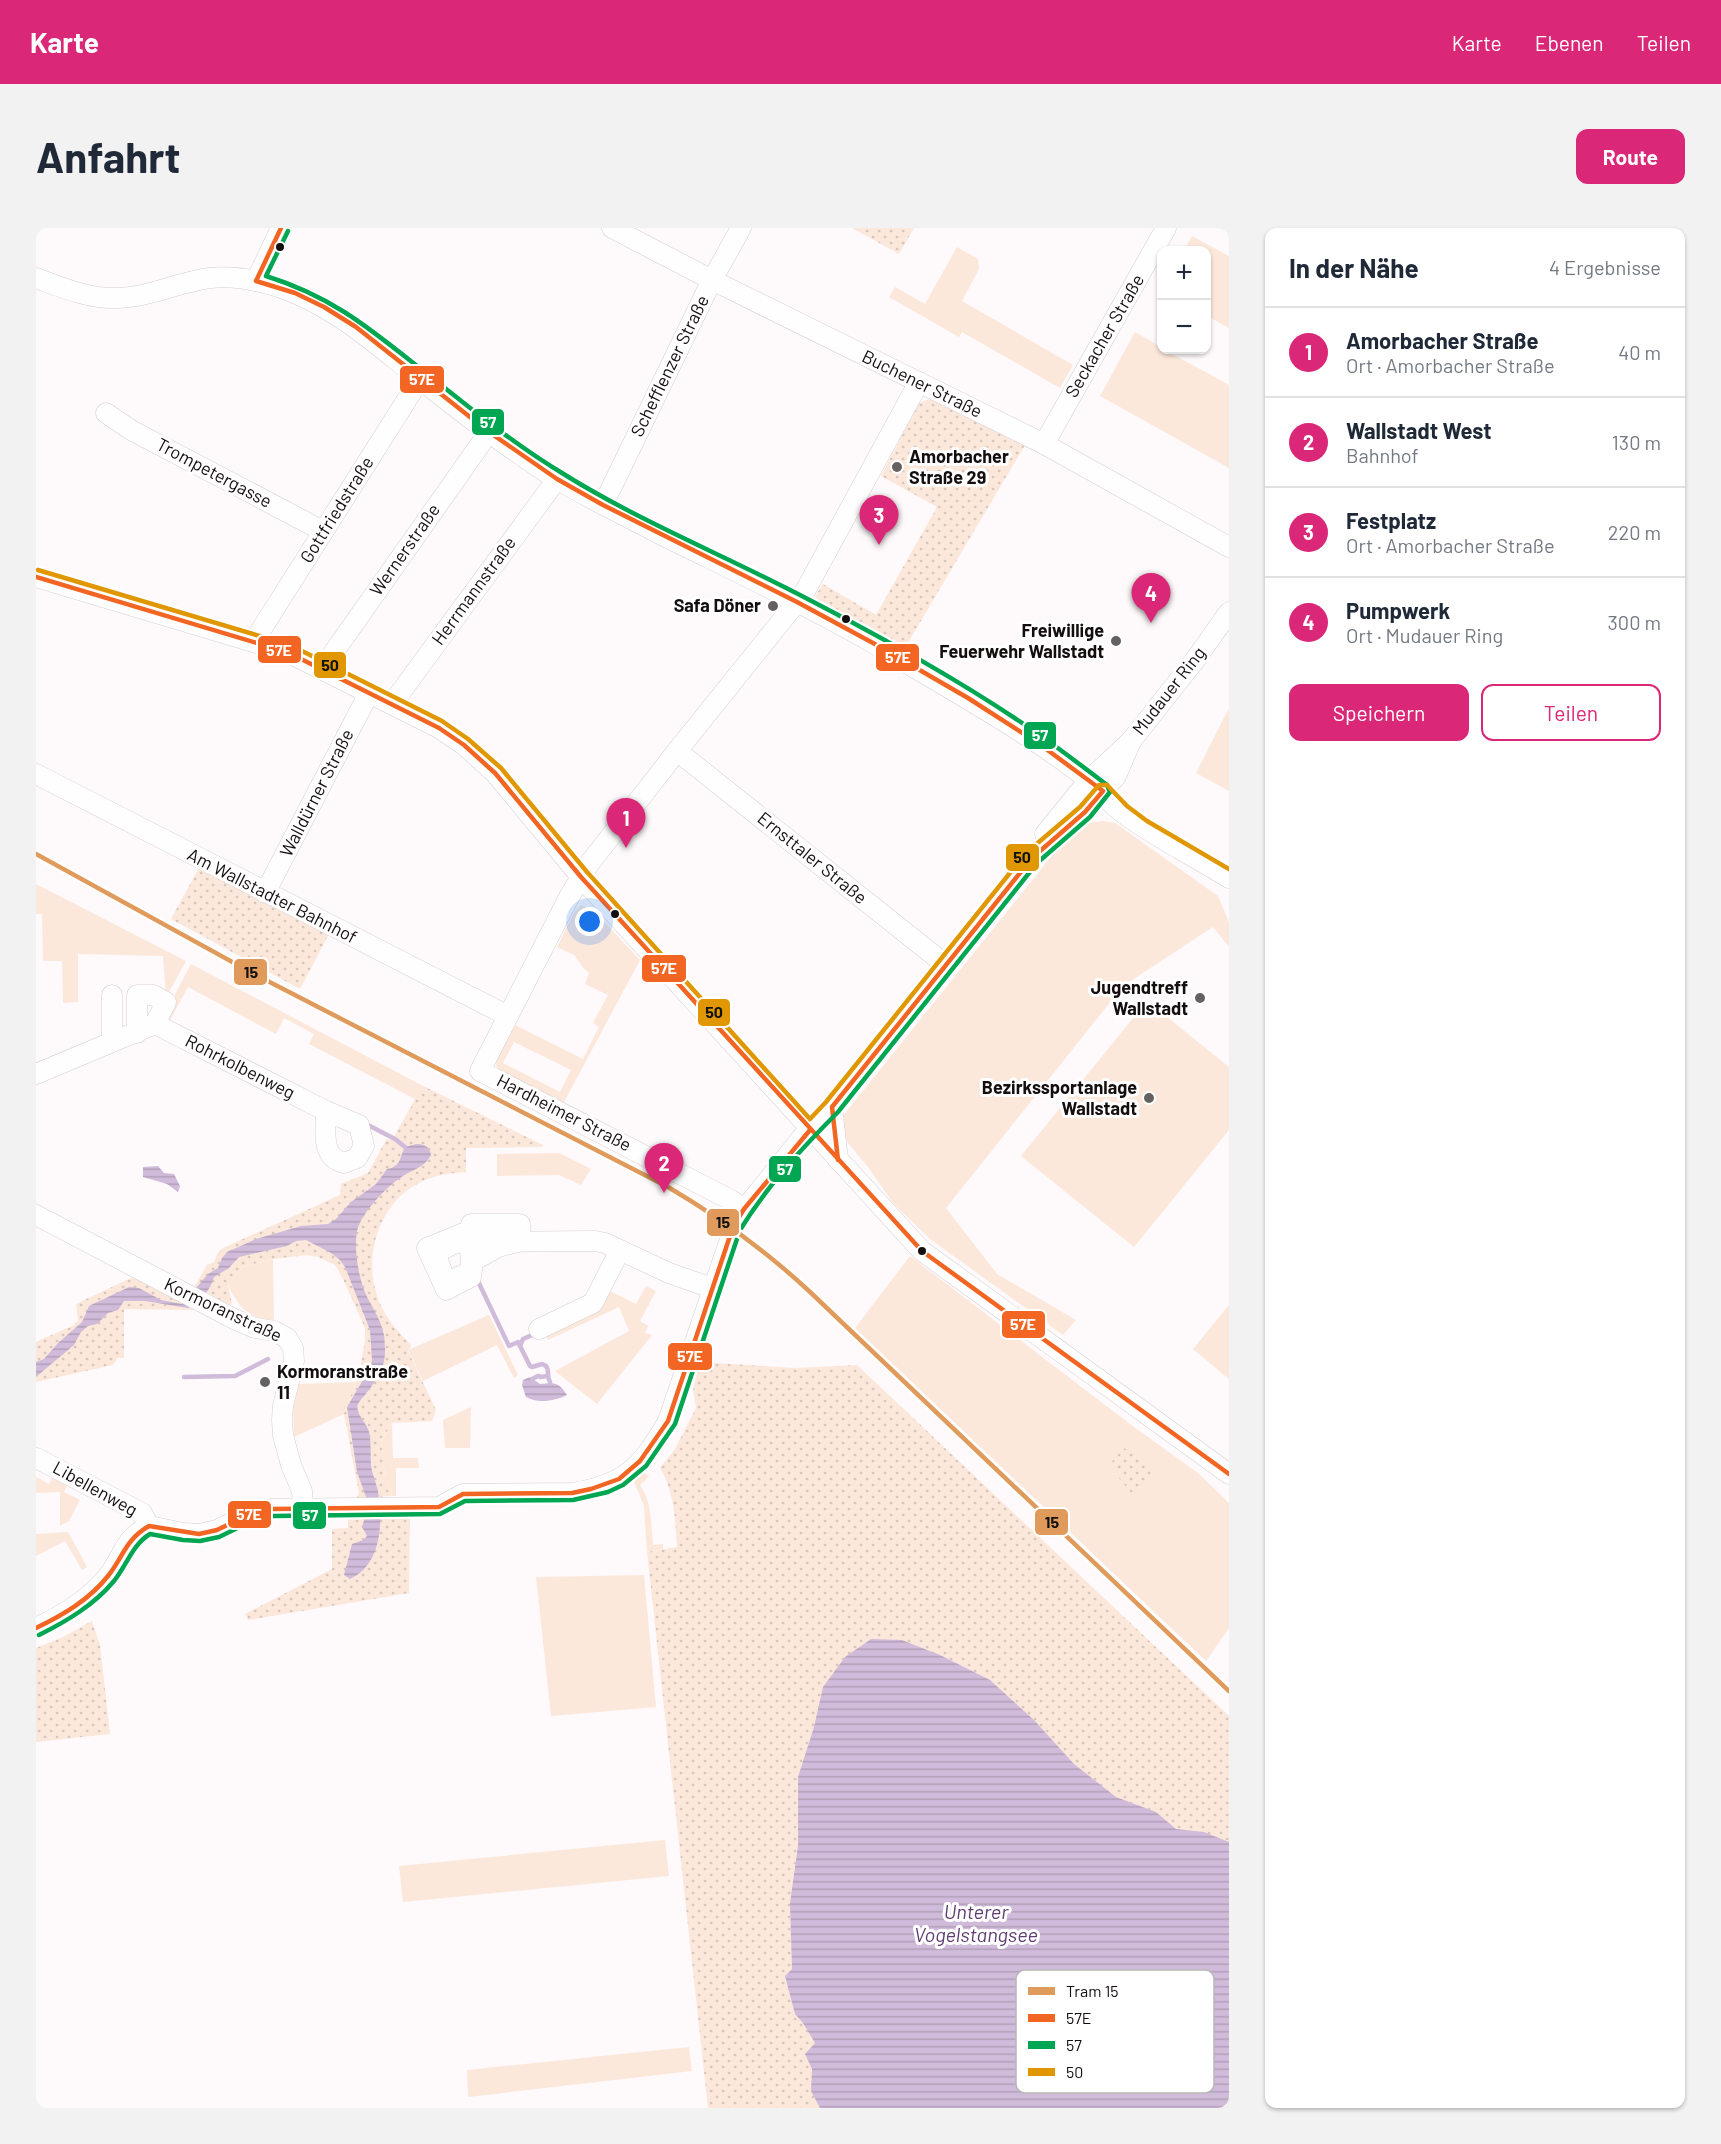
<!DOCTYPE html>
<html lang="de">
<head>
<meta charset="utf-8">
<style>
  :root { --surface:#fff; --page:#f2f2f3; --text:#1f2937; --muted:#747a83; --line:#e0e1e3; --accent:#db2777 }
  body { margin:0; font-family:Barlow,sans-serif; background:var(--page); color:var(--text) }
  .controls { position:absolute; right:18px; top:18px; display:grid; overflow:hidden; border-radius:12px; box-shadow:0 2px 4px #0004 }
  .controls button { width:54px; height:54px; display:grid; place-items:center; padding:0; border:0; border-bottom:2px solid var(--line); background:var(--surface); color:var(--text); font:30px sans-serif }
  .you { position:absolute; left:554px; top:694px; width:21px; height:21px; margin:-15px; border:4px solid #fff; border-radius:50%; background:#1a73e8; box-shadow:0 0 0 9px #1a73e833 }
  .badge { display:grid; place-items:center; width:39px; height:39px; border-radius:50%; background:var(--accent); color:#fff; font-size:20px; font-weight:700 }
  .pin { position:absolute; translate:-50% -50px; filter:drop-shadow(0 2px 3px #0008) }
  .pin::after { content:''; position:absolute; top:32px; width:21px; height:18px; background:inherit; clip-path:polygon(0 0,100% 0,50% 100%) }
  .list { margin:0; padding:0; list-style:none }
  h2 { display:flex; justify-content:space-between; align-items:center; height:78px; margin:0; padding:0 24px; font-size:26px }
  h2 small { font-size:20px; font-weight:400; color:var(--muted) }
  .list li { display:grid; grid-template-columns:39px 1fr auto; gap:18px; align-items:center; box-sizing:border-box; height:90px; padding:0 24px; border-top:2px solid var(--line) }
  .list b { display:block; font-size:22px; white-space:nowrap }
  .list p { margin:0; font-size:20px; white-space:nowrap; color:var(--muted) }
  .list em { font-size:20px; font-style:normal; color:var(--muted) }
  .actions { display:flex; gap:12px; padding:18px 24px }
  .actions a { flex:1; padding:14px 0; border:2px solid var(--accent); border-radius:12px; text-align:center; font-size:21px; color:var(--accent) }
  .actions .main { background:var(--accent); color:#fff }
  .map { position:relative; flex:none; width:1193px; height:1880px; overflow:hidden; border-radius:12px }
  header { display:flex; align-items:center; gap:36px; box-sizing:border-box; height:84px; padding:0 30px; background:var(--accent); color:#fff }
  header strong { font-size:28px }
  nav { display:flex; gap:33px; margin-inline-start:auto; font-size:21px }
  .intro { display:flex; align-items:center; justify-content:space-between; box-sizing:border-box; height:144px; padding:0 36px }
  h1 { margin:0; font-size:42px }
  .button { padding:15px 27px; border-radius:12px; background:var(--accent); color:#fff; font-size:21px; font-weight:700 }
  main { display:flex; gap:36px; padding:0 36px }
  aside { flex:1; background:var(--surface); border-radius:12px; box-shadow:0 2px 4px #0004 }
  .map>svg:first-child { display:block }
  .green { fill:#fce8db; fill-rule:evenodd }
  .park { fill:url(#park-dots) }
  .water { fill:url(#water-rules) }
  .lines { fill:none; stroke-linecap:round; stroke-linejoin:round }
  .stream { stroke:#d0bcda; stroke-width:4.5 }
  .minor-casing { stroke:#d5cfd0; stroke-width:21 }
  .minor { stroke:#fffefe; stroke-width:20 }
  .bus-1-casing { stroke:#fff; stroke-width:9 }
  .bus-2-casing { stroke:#fff; stroke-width:9 }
  .bus-3-casing { stroke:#fff; stroke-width:9 }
  .bus-1 { stroke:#f26522; stroke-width:4.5 }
  .bus-2 { stroke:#00a651; stroke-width:4.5 }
  .bus-3 { stroke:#e09702; stroke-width:4.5 }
  .tram-1-casing { stroke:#fff; stroke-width:9 }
  .tram-1 { stroke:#e09b5c; stroke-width:4.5 }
  .bus-dot { fill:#140e0f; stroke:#fff; stroke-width:2 }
  .poi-dot { fill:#666061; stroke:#fff; stroke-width:2 }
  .labels { text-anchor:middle; stroke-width:6; stroke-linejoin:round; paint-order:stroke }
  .street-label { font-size:18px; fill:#140e0f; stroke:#fff }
  .poi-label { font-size:18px; font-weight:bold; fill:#140e0f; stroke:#fff; text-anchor:end }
  .water-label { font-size:20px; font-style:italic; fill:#5e3b71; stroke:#fff }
  .key { fill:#fff; stroke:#b8b7b7; stroke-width:1.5 }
  .key-label { font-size:16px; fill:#140e0f }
  .line-badge { stroke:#fff; stroke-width:2 }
  .badge-label { font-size:16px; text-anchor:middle; font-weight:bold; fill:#fff }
  .pale-badge-label { font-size:16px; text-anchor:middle; font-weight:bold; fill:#111 }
</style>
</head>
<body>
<header>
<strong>Karte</strong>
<nav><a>Karte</a><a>Ebenen</a><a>Teilen</a></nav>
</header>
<div class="intro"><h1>Anfahrt</h1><a class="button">Route</a></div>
<main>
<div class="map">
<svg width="1193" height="1880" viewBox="0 0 1193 1880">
  <defs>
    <pattern id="park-dots" width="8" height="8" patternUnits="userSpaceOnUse" patternTransform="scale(1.5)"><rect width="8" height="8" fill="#fce8db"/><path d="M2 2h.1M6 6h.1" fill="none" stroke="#d7c6bb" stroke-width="1.8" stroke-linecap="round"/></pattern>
    <pattern id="water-rules" width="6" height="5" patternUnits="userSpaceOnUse" patternTransform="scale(1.5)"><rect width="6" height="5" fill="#d0bcda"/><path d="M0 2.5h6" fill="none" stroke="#b2a0ba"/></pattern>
  </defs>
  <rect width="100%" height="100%" fill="#fef9fa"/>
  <g class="green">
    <polygon points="1156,8 1193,28 1193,100 1171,88 1170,22 1148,22"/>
    <polygon points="921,19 942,31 943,41 926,73 1037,137 1024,160 926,104 923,109 853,69 859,59 889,76"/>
    <polygon points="1099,104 1125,119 1126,122 1129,122 1193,157 1193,240 1064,168"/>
    <polygon points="1193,480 1193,563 1160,545"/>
    <polygon points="1067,593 1079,595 1182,668 1193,694 1193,719 1177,699 1087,758 910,980 961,1046 1040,1092 1027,1107 894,1011 857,975 832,939 812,915 802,894 1031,609 1052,595"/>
    <polygon points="0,656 150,733 130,769 127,728 42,726 42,774 27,775 26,733 7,733 6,686 0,686"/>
    <path d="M 545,677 L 557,682 L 604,732 L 528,874 L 463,842 L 460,837 L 460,831 L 479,797 L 547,831 L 563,799 L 557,795 L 572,767 L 549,756 L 553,745 L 548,741 L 538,727 L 521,719 L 538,685 ZM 478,814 L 535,842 L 524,864 L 467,835 Z"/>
    <polygon points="155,736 431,881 362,910 358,909 379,871 273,816 278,806 248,790 240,806 152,759 133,794 126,791"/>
    <polygon points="1111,773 1193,839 1193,902 1098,1019 985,928"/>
    <polygon points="523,925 555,941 545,957 523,947 461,948 461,926"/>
    <polygon points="874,1028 1098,1199 1162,1245 1193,1275 1193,1400 1170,1433 819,1100"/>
    <path d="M 237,1031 L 238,1094 C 211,1088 205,1082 192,1058 L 206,1039 Z"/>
    <polygon points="610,1058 620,1063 604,1093 612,1098 609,1105 616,1107 561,1176 519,1143 593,1103 583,1079 512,1112 507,1103 568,1060 600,1076"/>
    <polygon points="1193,1077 1193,1151 1157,1121"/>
    <polygon points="453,1087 482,1147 478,1150 461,1117 387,1153 372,1122"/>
    <polygon points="320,1154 308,1186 258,1209 257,1182 263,1156"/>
    <polygon points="435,1179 434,1220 409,1220 407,1192"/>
    <polygon points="356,1195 357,1230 382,1230 383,1240 360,1240 360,1268 356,1268 349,1249 345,1214"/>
    <path d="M 608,1244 L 613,1249 L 604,1257 C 616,1274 615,1296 617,1317 L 627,1316 L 627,1321 L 611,1324 L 608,1278 L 598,1253 Z"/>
    <polygon points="18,1246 33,1253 28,1264 44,1272 33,1293 24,1298 24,1264 0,1265 0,1249 13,1256"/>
    <polygon points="32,1304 51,1339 46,1342 29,1313 0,1328 0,1306"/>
    <polygon points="608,1347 620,1479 515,1488 500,1349"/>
    <polygon points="629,1612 633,1648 367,1674 363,1638"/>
    <polygon points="653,1819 656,1843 432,1869 431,1842"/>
  </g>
  <g class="park">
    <polygon points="816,0 878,0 863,26"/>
    <polygon points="894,171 989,217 867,423 777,372 787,356 840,387 901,279 845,248 883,175"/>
    <polygon points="164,638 294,704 264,761 135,691"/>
    <path d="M 387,858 L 507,917 L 506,919 L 430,920 L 430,944 C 415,945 399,947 385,954 C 345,973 328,1023 340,1064 C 345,1085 360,1102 375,1117 L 372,1123 L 400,1182 L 396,1193 L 356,1195 L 345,1213 L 349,1249 L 356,1268 L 321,1270 L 323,1265 L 308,1186 L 323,1146 L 329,1113 L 329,1100 L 307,1051 L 299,1037 L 282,1029 L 271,1027 L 237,1031 L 206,1039 L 192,1058 L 196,1075 L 194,1077 L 159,1058 L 171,1037 L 178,1034 L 181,1026 L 187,1020 L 304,967 L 305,956 L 332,945 L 350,912 L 358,910 Z"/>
    <polygon points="97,1049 163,1082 88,1081 88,1130 82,1130 77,1137 0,1154 0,1114 38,1097 42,1093 40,1076"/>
    <path d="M 663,1134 L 759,1140 L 821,1137 L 1193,1488 L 1193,1880 L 672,1880 L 611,1324 L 641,1319 C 639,1291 639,1265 624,1240 L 639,1221 L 660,1180 L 657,1162 Z"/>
    <polygon points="1088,1220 1120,1241 1096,1266 1074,1239 1077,1232"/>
    <polygon points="374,1288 373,1365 212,1392 209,1386 296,1341 296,1301 312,1300 312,1289"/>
    <polygon points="56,1393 64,1417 74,1506 0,1514 0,1420 27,1409"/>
  </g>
  <g class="water">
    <path d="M 380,916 C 387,916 394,918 395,927 C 389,939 378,941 367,948 C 351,958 325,985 321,1003 C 318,1021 322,1045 328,1062 C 334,1077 345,1090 348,1107 C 351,1133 348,1141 333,1162 C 330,1166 324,1172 322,1176 C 319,1185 329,1193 332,1201 C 336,1211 334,1226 335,1237 C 336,1246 340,1254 342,1263 C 347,1295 346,1336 314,1351 L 308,1347 L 316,1316 L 327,1312 L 331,1308 L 326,1299 L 329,1289 L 330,1269 L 321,1244 L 311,1179 L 334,1140 L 336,1132 L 334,1102 L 309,1039 L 304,1032 L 295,1025 L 270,1012 L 260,1013 L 251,1018 L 203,1029 L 193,1040 L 178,1049 C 175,1061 164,1075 152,1080 L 109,1073 L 88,1073 L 82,1082 L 72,1085 L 61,1096 L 52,1098 L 45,1104 L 38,1117 L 0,1149 L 0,1134 L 8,1131 L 22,1115 L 46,1094 L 53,1078 L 93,1059 L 103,1060 L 125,1072 L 146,1076 L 172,1046 L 182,1040 L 186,1030 L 191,1024 L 220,1011 L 265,998 L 292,996 L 300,991 L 315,974 L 340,956 L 351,941 C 366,938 363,930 369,919 Z"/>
    <polygon points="122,938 128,945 138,946 144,958 142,964 131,956 107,949 107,939"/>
    <path d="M 494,1149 L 504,1156 C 518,1155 522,1153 531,1167 C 519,1173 502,1176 490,1169 L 486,1157 L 487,1152 Z"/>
    <polygon points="835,1411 866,1412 904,1427 954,1452 998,1492 1038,1536 1080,1569 1120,1584 1140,1601 1168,1604 1193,1614 1193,1880 784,1880 775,1863 776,1841 769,1826 779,1815 767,1795 759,1786 749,1748 756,1741 754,1675 762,1618 762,1549 778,1499 787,1459 809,1429"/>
  </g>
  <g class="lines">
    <g class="stream">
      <polyline points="330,896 359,911 369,919"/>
      <path d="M 440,1049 L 473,1118 L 482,1114 L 494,1138 L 496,1139 L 506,1136 L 510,1138 C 514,1143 510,1148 514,1154"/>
      <polyline points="484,1118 487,1111 496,1107"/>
      <polyline points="148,1149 199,1148 232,1131"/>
      <polyline points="496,1151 502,1148 505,1149 511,1148"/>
    </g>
    <defs>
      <g id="minor">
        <polyline points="576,0 676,52 1008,216 1193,319"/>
        <path d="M 0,50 C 25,59 52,71 80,70 C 112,70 142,54 174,50 C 203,47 234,55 261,66 C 307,86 342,118 380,148 C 425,184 470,219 519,250 C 550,269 584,285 616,302 C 690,339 766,374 837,415 C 855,425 873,437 891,447 C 946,480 1002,512 1053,552 C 1066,562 1074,576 1087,585 C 1120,610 1158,628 1193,650"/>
        <polyline points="220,53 245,0"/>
        <polyline points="70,185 95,202 287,303"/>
        <polyline points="1008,216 1130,0"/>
        <polyline points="567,277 676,52 705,0"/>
        <polyline points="0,349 251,424 403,500 428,517 459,545 545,649 886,1023 1193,1246"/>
        <polyline points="218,413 384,151"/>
        <polyline points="286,441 453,204"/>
        <polyline points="356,476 521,251"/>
        <polyline points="641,523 910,737"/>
        <polyline points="0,546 472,788"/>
        <polyline points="1009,606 1053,552 1095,513 1159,432 1193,384"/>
        <polyline points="229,665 333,465"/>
        <polyline points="76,767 76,814"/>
        <polyline points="101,805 101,767 117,767 130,774 119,796"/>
        <path d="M 0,846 L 119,796 L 290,883 L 323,897 L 328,918 L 321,930 L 308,935 C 284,929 290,902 290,883"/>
        <polyline points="796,879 802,932"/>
        <polyline points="708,981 695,972 444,843 533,669 553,636 641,523 768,365 883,154"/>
        <polyline points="0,987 198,1091 219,1100 238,1103 251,1110 257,1120 258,1133 247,1178 246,1192 247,1207 255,1237 266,1263 267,1281"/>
        <polygon points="435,996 484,996 484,1013 462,1019 437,1033 435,1049 410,1062 391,1020 435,1002"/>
        <polyline points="434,1014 435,1043 414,1053 409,1051 401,1030 403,1023 420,1015 434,1014 559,1013 569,1015 633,1045 676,1060"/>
        <polyline points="503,1101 557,1075 584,1022"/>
        <polyline points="0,1230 106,1285 113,1298"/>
        <path d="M 0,1400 C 27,1387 53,1372 72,1348 C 88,1328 87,1311 113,1298 L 148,1305 L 163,1306 L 181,1302 L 216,1285 L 236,1281 L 403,1279 L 427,1266 L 536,1265 C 590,1257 606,1238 632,1193 L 701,991 L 767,908 L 796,879 L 996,630 L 1049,584 L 1080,548 L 1095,513"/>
      </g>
    </defs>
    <use href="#minor" class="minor-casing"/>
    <use href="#minor" class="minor"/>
    <defs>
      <g id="bus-1">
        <polyline points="245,0 220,53 259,65 288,79 320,99 453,204 521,251 567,277 761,374 837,415 932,470 1002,515 1067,563 1049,584 996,630 796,879 802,932"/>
        <polyline points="0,349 251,424 403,500 428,517 459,545 545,649 886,1023 1193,1246"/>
        <path d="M 0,1400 C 27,1387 53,1372 72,1348 C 87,1329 90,1311 113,1298 L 163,1306 L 181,1302 L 216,1285 L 236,1281 L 403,1279 L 427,1266 L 536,1265 L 555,1261 L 583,1251 L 604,1233 L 632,1193 L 697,999 L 708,981 L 774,902"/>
      </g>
      <path id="bus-2" d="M 3,1407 C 31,1393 58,1377 78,1353 C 91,1337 96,1317 114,1306 L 147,1312 L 164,1313 L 183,1309 L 218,1292 L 237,1288 L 404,1286 L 429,1273 L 537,1272 L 572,1264 L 587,1257 L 610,1238 L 639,1196 L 704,1002 C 731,958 766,920 802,884 L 1001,635 L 1054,589 L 1074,564 L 1071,557 C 1050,541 1029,525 1008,510 C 931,456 847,410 764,367 C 685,326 601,292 526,245 C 476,215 432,178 386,142 C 333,100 297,69 230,48 L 252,3"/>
      <polyline id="bus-3" points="2,342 254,417 406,493 432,511 465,540 551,644 774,891 790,874 990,625 1044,579 1063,557 1071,557 1091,578 1111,593 1193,641"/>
    </defs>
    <use href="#bus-1" class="bus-1-casing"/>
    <use href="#bus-2" class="bus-2-casing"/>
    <use href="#bus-3" class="bus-3-casing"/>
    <use href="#bus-1" class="bus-1"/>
    <use href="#bus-2" class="bus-2"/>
    <use href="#bus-3" class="bus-3"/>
    <defs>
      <path id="tram-1" d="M 0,626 L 220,747 L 632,959 C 683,989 730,1023 773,1063 L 1193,1463"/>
    </defs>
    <use href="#tram-1" class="tram-1-casing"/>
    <use href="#tram-1" class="tram-1"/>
  </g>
  <g class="bus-dot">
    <circle cx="244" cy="19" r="5"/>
    <circle cx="810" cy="391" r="5"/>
    <circle cx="579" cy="686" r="5"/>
    <circle cx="886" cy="1023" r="5"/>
  </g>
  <g class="poi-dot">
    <circle cx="861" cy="239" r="6"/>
    <circle cx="737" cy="378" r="6"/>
    <circle cx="1080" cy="413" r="6"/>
    <circle cx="1164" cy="770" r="6"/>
    <circle cx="1113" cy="870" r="6"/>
    <circle cx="229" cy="1154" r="6"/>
  </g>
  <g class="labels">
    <g class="street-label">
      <text transform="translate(1069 108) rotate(-60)" y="6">Seckacher Straße</text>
      <text transform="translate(634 138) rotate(-64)" y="6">Schefflenzer Straße</text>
      <text transform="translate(886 156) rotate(26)" y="6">Buchener Straße</text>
      <text transform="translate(178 245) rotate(28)" y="6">Trompetergasse</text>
      <text transform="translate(301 282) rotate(-58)" y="6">Gottfriedstraße</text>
      <text transform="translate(369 322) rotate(-55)" y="6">Wernerstraße</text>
      <text transform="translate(438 363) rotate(-54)" y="6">Herrmannstraße</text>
      <text transform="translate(1133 463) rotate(-52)" y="6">Mudauer Ring</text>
      <text transform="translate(281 565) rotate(-63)" y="6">Walldürner Straße</text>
      <text transform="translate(776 630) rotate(39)" y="6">Ernsttaler Straße</text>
      <text transform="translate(236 668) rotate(27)" y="6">Am Wallstadter Bahnhof</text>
      <text transform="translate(204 839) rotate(27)" y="6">Rohrkolbenweg</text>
      <text transform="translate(528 885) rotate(27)" y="6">Hardheimer Straße</text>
      <text transform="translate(187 1082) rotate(25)" y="6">Kormoranstraße</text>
      <text transform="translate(59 1261) rotate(29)" y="6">Libellenweg</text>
    </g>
    <g class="poi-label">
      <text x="873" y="235" text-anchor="start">Amorbacher<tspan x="873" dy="21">Straße 29</tspan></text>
      <text x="725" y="384">Safa Döner</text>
      <text x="1068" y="409">Freiwillige<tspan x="1068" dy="21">Feuerwehr Wallstadt</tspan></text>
      <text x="1152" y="766">Jugendtreff<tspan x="1152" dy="21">Wallstadt</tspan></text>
      <text x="1101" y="866">Bezirkssportanlage<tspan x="1101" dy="21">Wallstadt</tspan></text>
      <text x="241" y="1150" text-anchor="start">Kormoranstraße<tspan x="241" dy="21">11</tspan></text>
    </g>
    <g class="water-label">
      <text x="940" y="1691">Unterer<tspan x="940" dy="23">Vogelstangsee</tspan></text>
    </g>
  </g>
  <rect x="980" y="1742" width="198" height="123" rx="9" class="key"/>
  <rect x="992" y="1759" width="27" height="8" fill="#e09b5c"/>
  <rect x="992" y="1786" width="27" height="8" fill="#f26522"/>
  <rect x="992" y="1813" width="27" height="8" fill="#00a651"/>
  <rect x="992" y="1840" width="27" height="8" fill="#e09702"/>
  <g class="key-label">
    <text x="1030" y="1769">Tram 15</text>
    <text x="1030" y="1796">57E</text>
    <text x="1030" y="1823">57</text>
    <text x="1030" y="1850">50</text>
  </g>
  <g class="line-badge">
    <rect x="363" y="137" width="46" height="29" rx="6" fill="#f26522"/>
    <rect x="435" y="180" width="34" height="28" rx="6" fill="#00a651"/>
    <rect x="221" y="407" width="45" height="29" rx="6" fill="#f26522"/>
    <rect x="839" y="415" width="45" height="29" rx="6" fill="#f26522"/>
    <rect x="277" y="423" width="34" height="28" rx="6" fill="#e09702"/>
    <rect x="987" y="493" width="34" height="29" rx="6" fill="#00a651"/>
    <rect x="969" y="615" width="35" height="29" rx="6" fill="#e09702"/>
    <rect x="605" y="726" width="46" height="29" rx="6" fill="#f26522"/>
    <rect x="197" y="730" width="35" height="28" rx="6" fill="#e09b5c"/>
    <rect x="661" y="770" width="34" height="29" rx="6" fill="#e09702"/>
    <rect x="732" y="927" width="34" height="28" rx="6" fill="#00a651"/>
    <rect x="670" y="980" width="34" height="29" rx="6" fill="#e09b5c"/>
    <rect x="965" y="1082" width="45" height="29" rx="6" fill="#f26522"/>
    <rect x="631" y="1114" width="46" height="29" rx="6" fill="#f26522"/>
    <rect x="191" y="1272" width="45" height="29" rx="6" fill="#f26522"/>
    <rect x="256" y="1273" width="35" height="29" rx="6" fill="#00a651"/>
    <rect x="998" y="1280" width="35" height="28" rx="6" fill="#e09b5c"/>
  </g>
  <g class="badge-label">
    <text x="386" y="157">57E</text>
    <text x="452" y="200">57</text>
    <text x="243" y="428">57E</text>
    <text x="862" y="435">57E</text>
    <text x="1004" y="513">57</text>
    <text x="628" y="746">57E</text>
    <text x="749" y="947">57</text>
    <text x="987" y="1102">57E</text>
    <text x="654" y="1134">57E</text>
    <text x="213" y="1292">57E</text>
    <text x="274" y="1293">57</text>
  </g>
  <g class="pale-badge-label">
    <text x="294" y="443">50</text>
    <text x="986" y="635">50</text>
    <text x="215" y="750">15</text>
    <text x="678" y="790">50</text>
    <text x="687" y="1000">15</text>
    <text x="1016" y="1300">15</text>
  </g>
</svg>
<div class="controls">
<button>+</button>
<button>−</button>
</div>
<div class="you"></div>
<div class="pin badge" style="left:590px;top:620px">1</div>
<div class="pin badge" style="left:628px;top:965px">2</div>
<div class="pin badge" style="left:843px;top:317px">3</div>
<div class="pin badge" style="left:1115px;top:395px">4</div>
</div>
<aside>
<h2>In der Nähe<small>4 Ergebnisse</small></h2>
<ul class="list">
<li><span class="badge">1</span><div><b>Amorbacher Straße</b><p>Ort · Amorbacher Straße</p></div><em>40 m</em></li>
<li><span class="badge">2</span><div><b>Wallstadt West</b><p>Bahnhof</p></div><em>130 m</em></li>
<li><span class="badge">3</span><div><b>Festplatz</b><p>Ort · Amorbacher Straße</p></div><em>220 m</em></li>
<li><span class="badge">4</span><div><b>Pumpwerk</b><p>Ort · Mudauer Ring</p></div><em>300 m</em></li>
</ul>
<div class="actions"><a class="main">Speichern</a><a>Teilen</a></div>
</aside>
</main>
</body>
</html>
